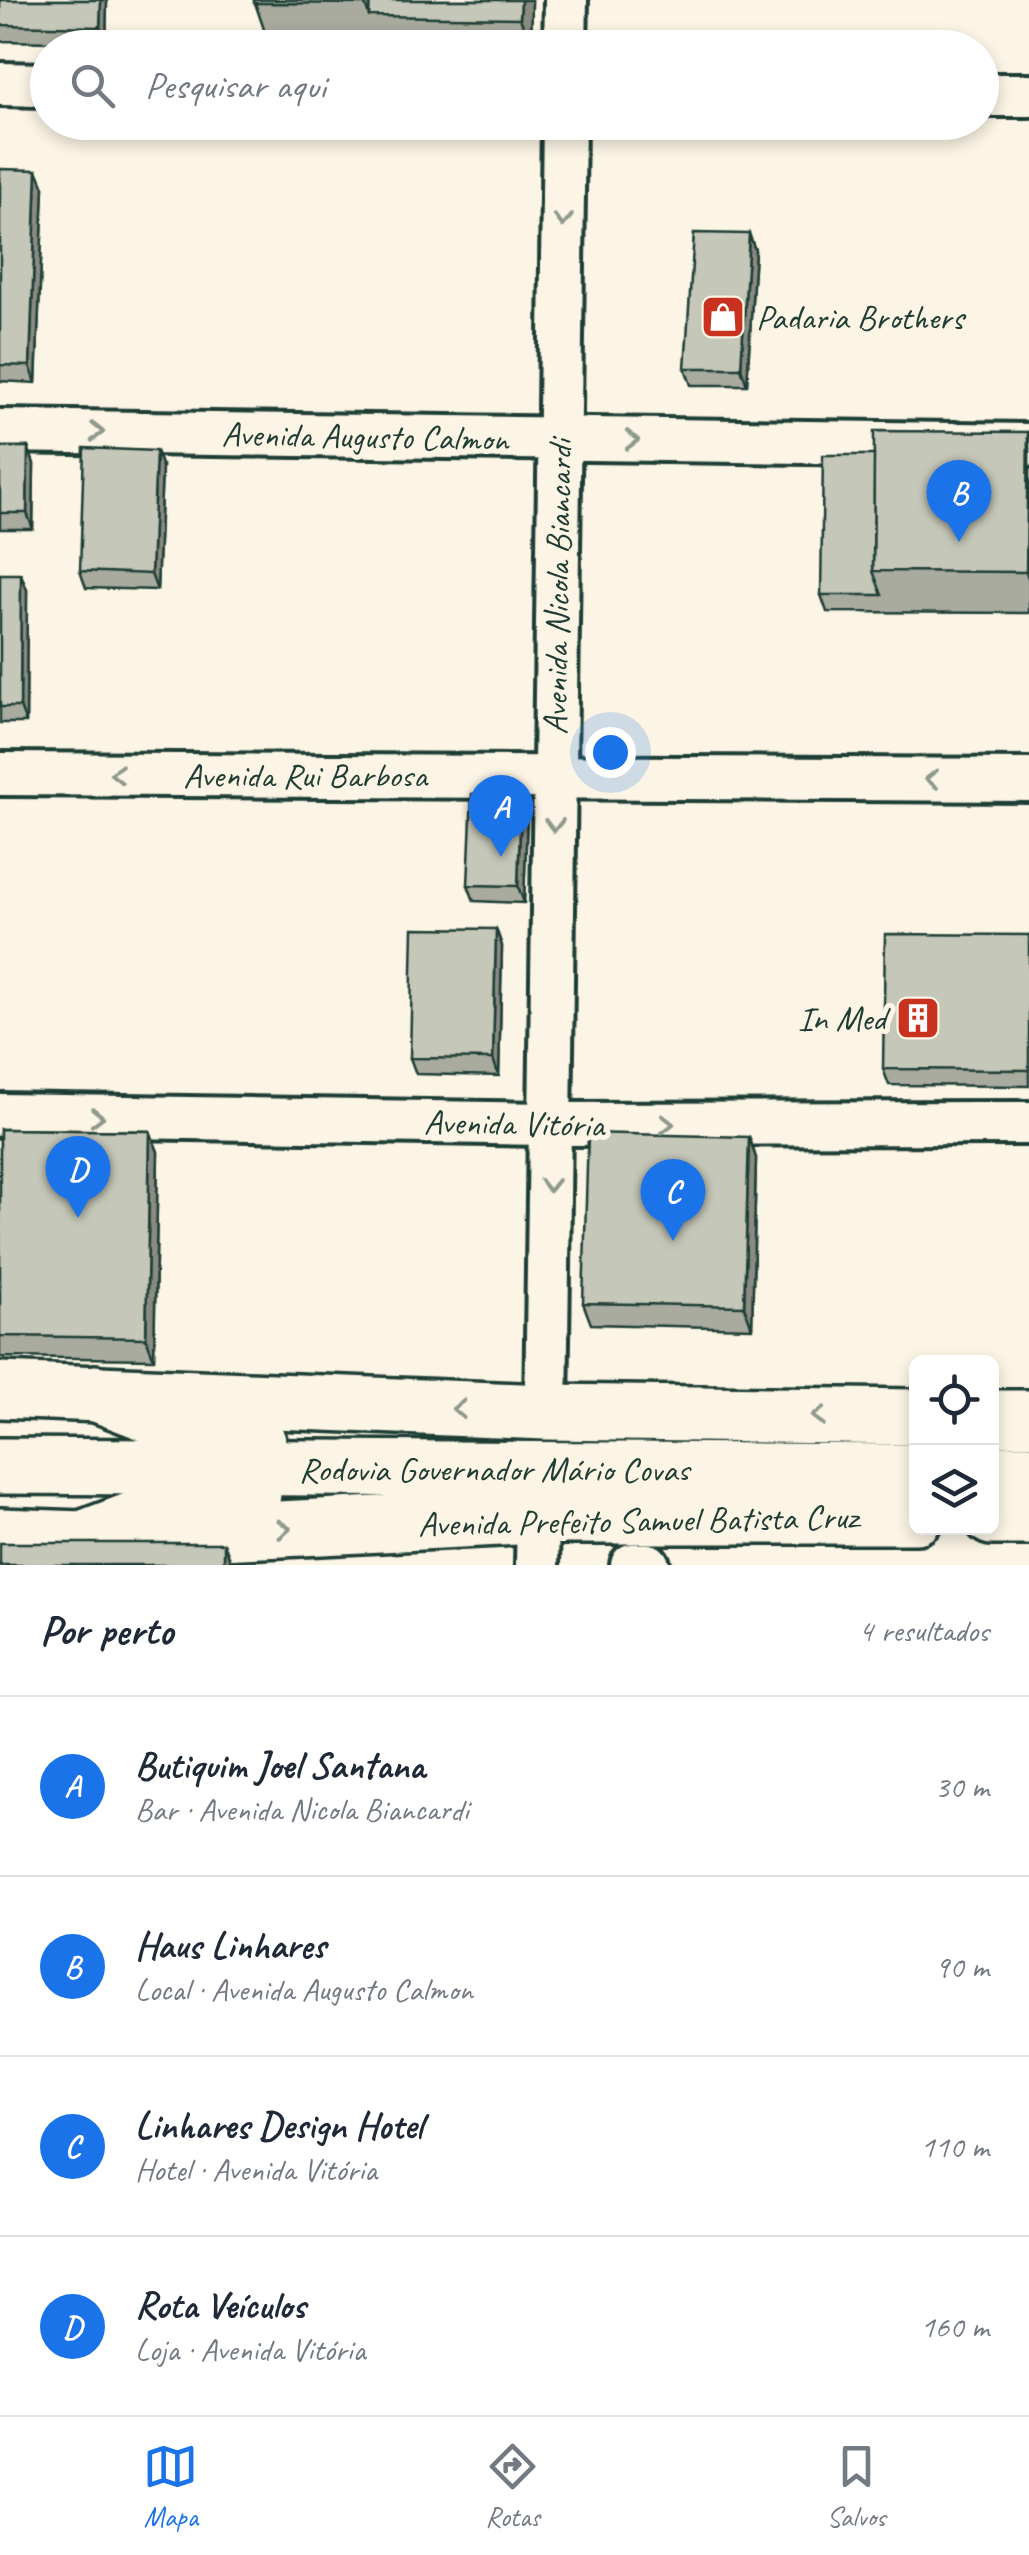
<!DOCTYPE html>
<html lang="pt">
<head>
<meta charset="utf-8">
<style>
  :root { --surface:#fff; --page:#f6f6f7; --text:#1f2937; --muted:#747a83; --line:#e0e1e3; --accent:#1a73e8 }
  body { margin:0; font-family:Caveat,sans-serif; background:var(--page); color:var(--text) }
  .controls { position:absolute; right:30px; bottom:30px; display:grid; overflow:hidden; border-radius:15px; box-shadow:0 5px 15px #0003 }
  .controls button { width:90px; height:90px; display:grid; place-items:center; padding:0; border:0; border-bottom:2px solid var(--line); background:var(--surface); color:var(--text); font:50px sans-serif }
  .you { position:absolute; left:610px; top:752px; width:35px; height:35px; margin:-25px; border:8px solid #fff; border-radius:50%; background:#1a73e8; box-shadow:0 0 0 15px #1a73e833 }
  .badge { display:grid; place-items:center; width:65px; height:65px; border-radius:50%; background:var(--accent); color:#fff; font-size:32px; font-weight:700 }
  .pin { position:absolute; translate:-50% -82px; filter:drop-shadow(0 2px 5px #0008) }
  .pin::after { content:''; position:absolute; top:52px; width:35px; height:30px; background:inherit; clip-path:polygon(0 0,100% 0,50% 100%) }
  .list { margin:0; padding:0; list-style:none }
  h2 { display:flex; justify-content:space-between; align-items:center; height:130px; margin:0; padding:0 40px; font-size:42px }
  h2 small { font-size:32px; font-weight:400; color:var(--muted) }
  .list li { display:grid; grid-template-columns:65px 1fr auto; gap:30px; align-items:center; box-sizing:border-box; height:180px; padding:0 40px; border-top:2px solid var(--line) }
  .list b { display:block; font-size:38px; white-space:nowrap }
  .list p { margin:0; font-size:32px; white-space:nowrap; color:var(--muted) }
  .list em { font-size:32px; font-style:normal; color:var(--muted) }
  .icon { flex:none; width:55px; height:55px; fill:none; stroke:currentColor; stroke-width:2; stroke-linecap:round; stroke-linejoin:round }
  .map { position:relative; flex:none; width:1029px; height:1565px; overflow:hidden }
  .search { position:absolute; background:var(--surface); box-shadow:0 5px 15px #0003; left:30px; right:30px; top:30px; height:110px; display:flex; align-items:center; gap:25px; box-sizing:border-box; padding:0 35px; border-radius:55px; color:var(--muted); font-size:38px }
  .sheet { height:850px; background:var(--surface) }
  nav { display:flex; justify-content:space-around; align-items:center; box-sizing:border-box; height:140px; border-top:2px solid var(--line); background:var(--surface); font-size:28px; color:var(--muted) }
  nav a { display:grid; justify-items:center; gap:5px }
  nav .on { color:var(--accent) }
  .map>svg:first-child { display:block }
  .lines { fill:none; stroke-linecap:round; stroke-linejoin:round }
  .minor-casing { stroke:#1f3d34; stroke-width:50 }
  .major-casing { stroke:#1f3d34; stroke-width:62 }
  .highway-casing { stroke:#1f3d34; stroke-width:62 }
  .minor { stroke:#fcf5e5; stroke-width:42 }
  .major { stroke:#fcf5e5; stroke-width:55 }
  .highway { stroke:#fcf5e5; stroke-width:55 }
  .wall { fill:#a9ab9f; stroke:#1f3d34; stroke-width:2.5 }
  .shaded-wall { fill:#8a8b82; stroke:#1f3d34; stroke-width:2.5 }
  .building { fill:#c5c7b9; stroke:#1f3d34; stroke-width:2.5 }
  .oneway { stroke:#8e998c }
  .labels { text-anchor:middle; stroke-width:10; stroke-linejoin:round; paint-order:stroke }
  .poi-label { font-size:35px; fill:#1f3d34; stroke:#fcf5e5; text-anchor:start }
  .street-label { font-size:35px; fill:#1f3d34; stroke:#fcf5e5 }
</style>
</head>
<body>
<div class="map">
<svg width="1029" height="1565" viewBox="0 0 1029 1565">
  <rect width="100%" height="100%" fill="#fcf5e5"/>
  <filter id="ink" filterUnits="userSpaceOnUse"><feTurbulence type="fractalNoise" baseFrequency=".01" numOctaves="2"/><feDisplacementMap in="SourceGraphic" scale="20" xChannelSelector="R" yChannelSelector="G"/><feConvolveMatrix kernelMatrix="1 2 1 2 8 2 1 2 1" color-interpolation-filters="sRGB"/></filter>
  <g filter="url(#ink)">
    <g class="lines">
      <defs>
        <g id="minor">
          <polyline points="565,48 566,0"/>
          <polyline points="0,84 48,85"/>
          <polyline points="982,95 1029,95"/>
          <polyline points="0,431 1029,445"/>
          <polyline points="0,774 1029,780"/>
          <polyline points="0,1115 550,1124 1029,1123"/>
          <polyline points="546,1412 564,122"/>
          <polyline points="537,1565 538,1516"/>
          <polyline points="632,1565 648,1565"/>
        </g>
        <g id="major">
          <polyline points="0,1390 546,1412 916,1417"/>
          <polyline points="992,1418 1029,1418"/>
          <polyline points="992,1517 1029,1517"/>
          <polyline points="0,1536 82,1539 538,1516 916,1516"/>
        </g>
        <g id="highway">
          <polyline points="95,1393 199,1433 258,1442"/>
          <polyline points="0,1466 916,1472"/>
          <polyline points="992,1473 1029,1473"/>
          <polyline points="82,1539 146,1515 186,1504 253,1494"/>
        </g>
      </defs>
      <use href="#minor" class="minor-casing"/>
      <use href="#major" class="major-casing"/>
      <use href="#highway" class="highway-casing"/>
      <use href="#minor" class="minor"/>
      <use href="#major" class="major"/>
      <use href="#highway" class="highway"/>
    </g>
    <g class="wall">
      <polygon points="0,0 107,0 106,43 0,41"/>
      <polygon points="254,0 532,0 531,47 269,44"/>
      <polygon points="0,169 44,187 36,383 0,381"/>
      <polygon points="749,234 755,250 747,385 691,385 685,368"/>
      <polygon points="1028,432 1029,435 1029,613 827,612 821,595 874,455"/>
      <polygon points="0,447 28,447 34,464 33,529 0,529"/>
      <polygon points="162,467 157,590 86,588 80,571"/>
      <polygon points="0,574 27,590 26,723 0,723"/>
      <polygon points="527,813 524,903 474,901 468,885"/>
      <polygon points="496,929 502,946 499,1076 416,1074 410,1058"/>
      <polygon points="1029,935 1029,1086 889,1085 883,1069"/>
      <polygon points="0,1129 150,1131 158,1152 154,1359 0,1357"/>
      <polygon points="749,1137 756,1158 752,1328 591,1324 583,1303"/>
    </g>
    <g class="shaded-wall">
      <polygon points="101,0 107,0 106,43 100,27"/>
      <polygon points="365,0 381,0 369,16 365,4"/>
      <polygon points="521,0 532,0 531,47 520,18"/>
      <polygon points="37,170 44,187 36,383 30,366"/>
      <polygon points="749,234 755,250 747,385 741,368"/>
      <polygon points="1028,432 1029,435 1029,580 1026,572"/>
      <polygon points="28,447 34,464 33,529 27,513"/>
      <polygon points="156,451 162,467 157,590 151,574"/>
      <polygon points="21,574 27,590 26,723 20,707"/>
      <polygon points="521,796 527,813 524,903 518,886"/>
      <polygon points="496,929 502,946 499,1076 493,1059"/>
      <polygon points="150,1131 158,1152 154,1359 146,1338"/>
      <polygon points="749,1137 756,1158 752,1328 744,1306"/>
      <polygon points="224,1543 232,1565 224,1565"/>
    </g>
    <g class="building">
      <polygon points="0,0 101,0 100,27 0,25"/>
      <polygon points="254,0 365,0 365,4 254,3"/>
      <polygon points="370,0 521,0 520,18 369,16"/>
      <polygon points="0,169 37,170 30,366 0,365"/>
      <polygon points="694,233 749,234 741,368 685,368"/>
      <polygon points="874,431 1028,432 1026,572 873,571"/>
      <polygon points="0,447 28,447 27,513 0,513"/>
      <polygon points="84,448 156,451 151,574 80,571"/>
      <polygon points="823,455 874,455 873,571 882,595 821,595"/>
      <polygon points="0,574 21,574 20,707 0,707"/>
      <polygon points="472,794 521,796 518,886 468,885"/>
      <polygon points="413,928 496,929 493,1059 410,1058"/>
      <polygon points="885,934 1029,935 1029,1070 883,1069"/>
      <polygon points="0,1129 150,1131 146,1338 0,1336"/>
      <polygon points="588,1133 749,1137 744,1306 583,1303"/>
      <rect x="0" y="1543" width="224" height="22"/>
    </g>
    <defs><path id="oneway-chevron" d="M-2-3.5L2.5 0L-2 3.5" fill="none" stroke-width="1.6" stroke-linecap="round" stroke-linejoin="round" transform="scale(2.5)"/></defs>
    <g class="oneway">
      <use href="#oneway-chevron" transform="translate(563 220) rotate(91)"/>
      <use href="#oneway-chevron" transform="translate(97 432) rotate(1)"/>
      <use href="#oneway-chevron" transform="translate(632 440) rotate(1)"/>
      <use href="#oneway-chevron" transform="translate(117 774) rotate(-180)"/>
      <use href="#oneway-chevron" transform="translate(932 779) rotate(-180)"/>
      <use href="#oneway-chevron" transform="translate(554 825) rotate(91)"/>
      <use href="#oneway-chevron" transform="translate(97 1117) rotate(1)"/>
      <use href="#oneway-chevron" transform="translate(667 1124)"/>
      <use href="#oneway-chevron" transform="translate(549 1185) rotate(91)"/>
      <use href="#oneway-chevron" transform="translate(459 1409) rotate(-178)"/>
      <use href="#oneway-chevron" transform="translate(819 1416) rotate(-179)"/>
      <use href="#oneway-chevron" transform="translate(284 1529) rotate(-3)"/>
    </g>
  </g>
  <defs>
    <symbol id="shop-square" viewBox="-11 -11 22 22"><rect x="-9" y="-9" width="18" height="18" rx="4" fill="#c8321e" stroke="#fcf5e5"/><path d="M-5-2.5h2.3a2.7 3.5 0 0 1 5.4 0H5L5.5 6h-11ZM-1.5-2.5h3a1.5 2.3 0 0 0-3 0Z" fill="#fff"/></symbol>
    <symbol id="building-square" viewBox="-11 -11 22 22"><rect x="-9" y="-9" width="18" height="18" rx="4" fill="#c8321e" stroke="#fcf5e5"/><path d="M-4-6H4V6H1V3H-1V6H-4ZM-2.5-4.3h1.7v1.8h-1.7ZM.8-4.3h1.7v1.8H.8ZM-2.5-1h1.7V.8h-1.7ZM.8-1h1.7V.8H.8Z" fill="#fff"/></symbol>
  </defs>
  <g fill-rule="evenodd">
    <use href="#shop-square" x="698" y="292" width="50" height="50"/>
    <use href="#building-square" x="893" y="993" width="50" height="50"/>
  </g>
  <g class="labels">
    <g class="poi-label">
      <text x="756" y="329">Padaria Brothers</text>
      <text x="886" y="1030" text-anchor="end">In Med</text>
    </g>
    <g class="street-label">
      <text transform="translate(365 436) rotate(1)" y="12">Avenida Augusto Calmon</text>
      <text transform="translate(557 587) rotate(-89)" y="12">Avenida Nicola Biancardi</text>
      <text x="305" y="787">Avenida Rui Barbosa</text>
      <text transform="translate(514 1123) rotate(1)" y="12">Avenida Vitória</text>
      <text x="494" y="1481">Rodovia Governador Mário Covas</text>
      <text transform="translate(638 1520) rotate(-1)" y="12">Avenida Prefeito Samuel Batista Cruz</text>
    </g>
  </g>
</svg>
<div class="controls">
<button><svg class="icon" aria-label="locate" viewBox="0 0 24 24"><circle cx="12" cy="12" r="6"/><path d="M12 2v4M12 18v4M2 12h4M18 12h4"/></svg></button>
<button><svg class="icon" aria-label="layers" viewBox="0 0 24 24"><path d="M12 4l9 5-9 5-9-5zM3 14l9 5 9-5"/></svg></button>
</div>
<div class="you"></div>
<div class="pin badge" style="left:501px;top:857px">A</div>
<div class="pin badge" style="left:959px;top:542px">B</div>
<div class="pin badge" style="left:673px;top:1241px">C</div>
<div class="pin badge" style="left:78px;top:1218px">D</div>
<div class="search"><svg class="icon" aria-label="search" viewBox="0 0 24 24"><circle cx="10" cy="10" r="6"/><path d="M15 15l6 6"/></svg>Pesquisar aqui</div>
</div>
<section class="sheet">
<h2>Por perto<small>4 resultados</small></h2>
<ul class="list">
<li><span class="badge">A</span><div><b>Butiquim Joel Santana</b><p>Bar · Avenida Nicola Biancardi</p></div><em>30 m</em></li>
<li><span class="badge">B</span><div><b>Haus Linhares</b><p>Local · Avenida Augusto Calmon</p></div><em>90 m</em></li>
<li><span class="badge">C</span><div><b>Linhares Design Hotel</b><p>Hotel · Avenida Vitória</p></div><em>110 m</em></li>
<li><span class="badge">D</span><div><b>Rota Veículos</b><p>Loja · Avenida Vitória</p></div><em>160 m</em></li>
</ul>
</section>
<nav>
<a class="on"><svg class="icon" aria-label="map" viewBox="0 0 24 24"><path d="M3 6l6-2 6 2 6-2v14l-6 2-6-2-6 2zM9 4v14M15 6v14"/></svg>Mapa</a>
<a><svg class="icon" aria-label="directions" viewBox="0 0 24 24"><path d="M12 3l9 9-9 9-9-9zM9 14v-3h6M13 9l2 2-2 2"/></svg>Rotas</a>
<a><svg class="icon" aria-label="saved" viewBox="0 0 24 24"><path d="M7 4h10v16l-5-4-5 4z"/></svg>Salvos</a>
</nav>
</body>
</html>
